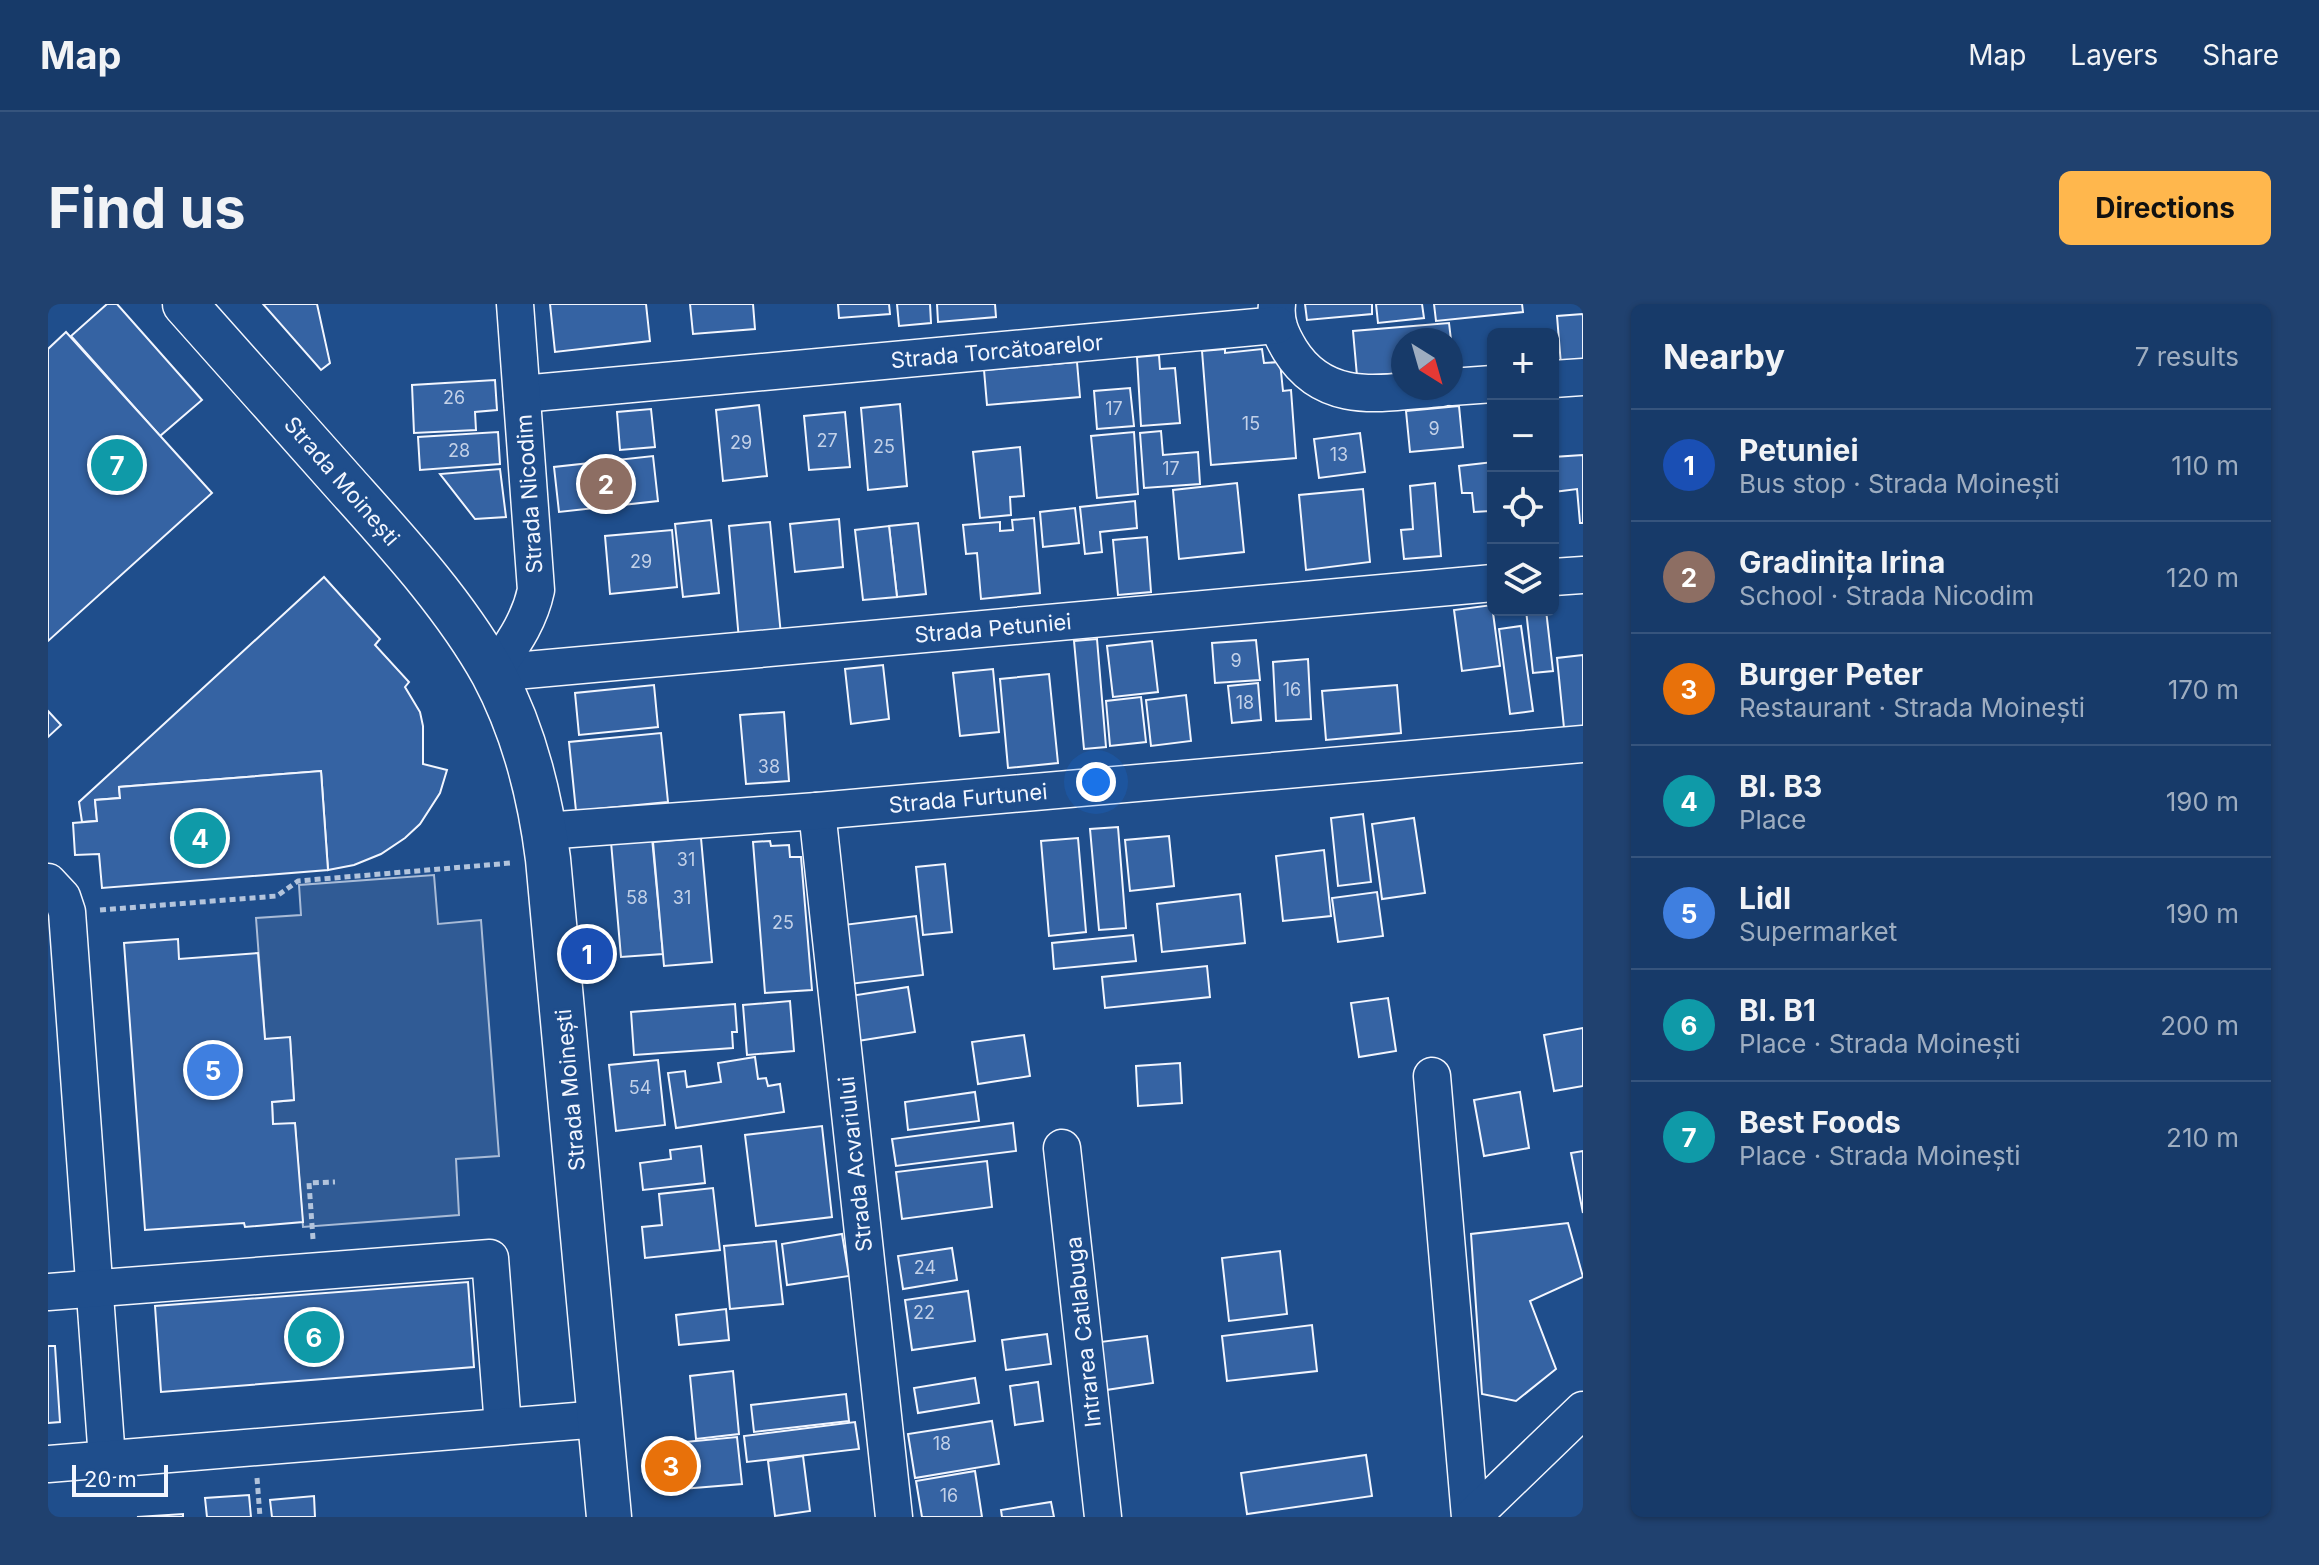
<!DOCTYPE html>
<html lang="en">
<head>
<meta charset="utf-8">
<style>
  :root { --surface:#173a69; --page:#20416f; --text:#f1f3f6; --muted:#9eadc0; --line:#36547d; --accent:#ffb74d }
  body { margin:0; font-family:Inter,sans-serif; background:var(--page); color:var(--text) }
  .controls { position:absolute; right:24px; top:24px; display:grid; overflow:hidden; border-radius:12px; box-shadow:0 2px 6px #0004 }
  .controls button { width:72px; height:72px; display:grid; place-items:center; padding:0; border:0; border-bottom:2px solid var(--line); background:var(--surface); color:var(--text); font:40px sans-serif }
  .compass { position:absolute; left:1343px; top:24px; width:72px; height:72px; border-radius:50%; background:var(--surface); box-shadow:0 2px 6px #0004; rotate:143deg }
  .scale { position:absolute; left:24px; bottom:20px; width:96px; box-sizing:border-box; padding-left:8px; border:4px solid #f2f6ff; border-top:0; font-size:22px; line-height:28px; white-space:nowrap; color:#f2f6ff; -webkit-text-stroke:6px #1f4e8c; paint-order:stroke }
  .you { position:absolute; left:1048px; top:478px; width:28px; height:28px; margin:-20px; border:6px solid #fff; border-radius:50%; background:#1a73e8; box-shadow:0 0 0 12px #1a73e833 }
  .badge { display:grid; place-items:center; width:52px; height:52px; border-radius:50%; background:var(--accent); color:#fff; font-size:26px; font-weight:700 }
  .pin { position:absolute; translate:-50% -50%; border:4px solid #fff; box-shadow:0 2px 8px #0006 }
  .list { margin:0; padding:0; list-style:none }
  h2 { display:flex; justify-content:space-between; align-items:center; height:104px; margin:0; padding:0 32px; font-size:34px }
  h2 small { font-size:26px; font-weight:400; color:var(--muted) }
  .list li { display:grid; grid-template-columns:52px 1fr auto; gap:24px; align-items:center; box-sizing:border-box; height:112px; padding:0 32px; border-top:2px solid var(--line) }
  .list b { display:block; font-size:30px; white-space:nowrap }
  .list p { margin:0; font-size:26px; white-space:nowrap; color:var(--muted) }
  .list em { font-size:26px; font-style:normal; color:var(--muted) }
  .icon { flex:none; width:44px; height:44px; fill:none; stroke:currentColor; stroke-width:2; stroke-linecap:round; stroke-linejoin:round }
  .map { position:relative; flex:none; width:1535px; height:1213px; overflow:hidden; border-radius:12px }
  header { display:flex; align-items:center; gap:48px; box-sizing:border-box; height:112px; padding:0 40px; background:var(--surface); border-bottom:2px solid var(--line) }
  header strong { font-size:38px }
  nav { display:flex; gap:44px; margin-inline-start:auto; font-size:28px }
  .intro { display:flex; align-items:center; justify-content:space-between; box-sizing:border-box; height:192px; padding:0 48px }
  h1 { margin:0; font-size:56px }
  .button { padding:20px 36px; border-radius:12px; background:var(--accent); color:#111; font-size:28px; font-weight:700 }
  main { display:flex; gap:48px; padding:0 48px }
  aside { flex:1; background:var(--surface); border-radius:12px; box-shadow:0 2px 6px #0004 }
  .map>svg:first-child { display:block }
  .built { fill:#305b95; stroke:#a8bbd7; stroke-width:2 }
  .building { fill:#3563a3; stroke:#f2f6ff; stroke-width:2 }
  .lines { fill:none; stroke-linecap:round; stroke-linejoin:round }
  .minor-casing { stroke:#f2f6ff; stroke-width:39 }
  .major-casing { stroke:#f2f6ff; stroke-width:47 }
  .path { stroke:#b3c4dc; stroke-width:5; stroke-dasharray:6 4; stroke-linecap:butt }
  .minor { stroke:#1f4e8c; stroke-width:36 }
  .major { stroke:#1f4e8c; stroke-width:44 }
  .labels { text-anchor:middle; stroke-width:6; stroke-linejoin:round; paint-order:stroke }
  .number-label { font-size:18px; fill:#c3d1e8 }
  .street-label { font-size:22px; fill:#f2f6ff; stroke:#1f4e8c }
</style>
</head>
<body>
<header>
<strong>Map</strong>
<nav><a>Map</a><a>Layers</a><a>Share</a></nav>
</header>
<div class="intro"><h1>Find us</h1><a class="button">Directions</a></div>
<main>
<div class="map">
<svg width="1535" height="1213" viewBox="0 0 1535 1213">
  <rect width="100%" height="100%" fill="#1f4e8c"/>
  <polygon class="built" points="386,571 390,620 433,616 451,852 408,855 411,911 255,923 247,820 225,820 224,798 246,796 242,734 217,735 208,614 253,611 251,581"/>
  <g class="building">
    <polygon points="59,0 69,0 154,96 112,132 23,32"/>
    <polygon points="215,0 269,0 282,59 273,66"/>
    <polygon points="502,0 598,0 602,37 507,48"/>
    <polygon points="642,0 705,0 707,25 645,30"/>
    <polygon points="790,0 841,0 842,10 791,14"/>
    <polygon points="849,0 882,0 883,19 851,22"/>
    <polygon points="889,0 947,0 948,13 890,18"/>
    <polygon points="1257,0 1324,0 1324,10 1259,16"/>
    <polygon points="1328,0 1374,0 1376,14 1330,19"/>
    <polygon points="1386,0 1474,0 1475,8 1388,17"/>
    <polygon points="1535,10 1535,60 1513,61 1509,12"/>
    <polygon points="1401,19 1403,36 1355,36 1355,69 1309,72 1305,27"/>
    <polygon points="18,28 164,189 0,337 0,45"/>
    <polygon points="1177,45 1177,49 1214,45 1216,59 1232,58 1235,87 1243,86 1248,154 1163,161 1154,47"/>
    <polygon points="1111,51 1112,65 1127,64 1132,119 1093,122 1089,53"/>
    <polygon points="1029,58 1032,93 939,101 936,66"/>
    <polygon points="447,76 449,106 427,108 428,126 366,129 364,81"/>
    <polygon points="1082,84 1086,122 1049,125 1046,87"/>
    <polygon points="852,100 859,182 820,186 813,104"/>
    <polygon points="711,101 719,172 675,177 668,106"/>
    <polygon points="1411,102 1415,143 1362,148 1358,107"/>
    <polygon points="603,105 607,143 572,146 569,108"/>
    <polygon points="797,108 802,163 761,166 756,112"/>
    <polygon points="1113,127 1115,151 1150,148 1152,180 1096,184 1092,129"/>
    <polygon points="450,128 452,160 372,166 370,133"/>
    <polygon points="1086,128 1090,190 1049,194 1043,132"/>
    <polygon points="1312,129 1317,168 1271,174 1266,135"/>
    <polygon points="972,143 976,192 962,193 963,211 932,214 925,148"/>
    <polygon points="1535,151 1535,219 1532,219 1529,185 1505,188 1505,153"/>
    <polygon points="605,152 610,197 511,208 506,163"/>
    <polygon points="1445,158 1445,238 1442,207 1426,208 1424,189 1414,189 1411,162"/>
    <polygon points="452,165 458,213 427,215 392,170"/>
    <polygon points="1189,179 1196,248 1131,255 1125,186"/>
    <polygon points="1387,179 1393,252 1356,255 1353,226 1365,225 1362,182"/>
    <polygon points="1315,185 1322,258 1258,266 1251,191"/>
    <polygon points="1087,197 1089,224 1052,228 1054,248 1037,250 1032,203"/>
    <polygon points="1027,204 1031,239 995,243 992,208"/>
    <polygon points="986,214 992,289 933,295 929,249 918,250 915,221 952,218 952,227 965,226 964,216"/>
    <polygon points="791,215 795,263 747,268 742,220"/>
    <polygon points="663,216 671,289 635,293 627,220"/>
    <polygon points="722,218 733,331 691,336 681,222"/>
    <polygon points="870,219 878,290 849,293 841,222"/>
    <polygon points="841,222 849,293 815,296 807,226"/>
    <polygon points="624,226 629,283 562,290 557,232"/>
    <polygon points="1099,233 1103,288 1070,291 1065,236"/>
    <polygon points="276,273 332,335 327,341 361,378 357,383 372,408 375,422 375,460 399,466 392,489 372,520 357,534 333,550 306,561 280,566 273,467 71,483 72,494 47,496 49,517 34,518 31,498"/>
    <polygon points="1444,301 1452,362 1414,367 1406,306"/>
    <polygon points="1478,306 1498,306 1505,367 1485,369"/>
    <polygon points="1473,322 1485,407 1462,410 1451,325"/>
    <polygon points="1049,335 1058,443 1036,445 1026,337"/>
    <polygon points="1208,336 1212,376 1167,379 1164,339"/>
    <polygon points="1104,337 1110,388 1065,393 1059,342"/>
    <polygon points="1535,351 1535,422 1516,424 1509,354"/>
    <polygon points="1260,355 1263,415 1228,417 1225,358"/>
    <polygon points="835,361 841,415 803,420 797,365"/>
    <polygon points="945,365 951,428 912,432 905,369"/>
    <polygon points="1001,370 1010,459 960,464 952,375"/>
    <polygon points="1210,379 1213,416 1184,419 1180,382"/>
    <polygon points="606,381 610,423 531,431 527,389"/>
    <polygon points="1349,381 1353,429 1278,436 1274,387"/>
    <polygon points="1138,391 1143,437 1103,442 1098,396"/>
    <polygon points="1093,393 1098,438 1062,442 1058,397"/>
    <polygon points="0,407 13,421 0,433"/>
    <polygon points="736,408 741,477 698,480 692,411"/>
    <polygon points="613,429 620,498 528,507 521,438"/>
    <polygon points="273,467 280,566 54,584 51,550 27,551 25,519 49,517 47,496 72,494 71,483"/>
    <polygon points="1315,510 1323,578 1290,582 1283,514"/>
    <polygon points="1366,514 1377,589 1334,595 1324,520"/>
    <polygon points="1070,523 1078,624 1051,626 1042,525"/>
    <polygon points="1121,532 1126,582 1082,587 1077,536"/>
    <polygon points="604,534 615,650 573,653 563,538"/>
    <polygon points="653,534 664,658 616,662 605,538"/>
    <polygon points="1030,534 1038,628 1001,632 993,537"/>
    <polygon points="722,537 723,542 741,541 742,553 753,553 764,686 717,689 705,538"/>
    <polygon points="1276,546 1283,612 1235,617 1228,552"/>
    <polygon points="897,560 904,628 875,631 868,563"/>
    <polygon points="1329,588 1335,632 1290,638 1284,594"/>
    <polygon points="1192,590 1197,639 1114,648 1109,600"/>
    <polygon points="868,612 875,671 794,681 787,622"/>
    <polygon points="1085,631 1088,657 1006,665 1004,639"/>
    <polygon points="130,635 131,655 210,649 217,735 242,733 246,796 224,798 225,820 247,819 255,918 197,923 196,919 97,926 76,639"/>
    <polygon points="1159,662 1162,693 1057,704 1054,673"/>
    <polygon points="860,683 867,728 803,738 796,693"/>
    <polygon points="1340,694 1348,747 1311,753 1303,699"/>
    <polygon points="742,697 746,747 699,751 695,701"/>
    <polygon points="687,700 689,728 684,728 685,744 586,751 583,708"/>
    <polygon points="1535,724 1535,782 1506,787 1496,731"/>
    <polygon points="976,731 982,772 930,780 924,738"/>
    <polygon points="707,753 710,775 718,774 720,782 732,780 736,808 628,824 620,769 637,767 639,783 673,778 670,759"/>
    <polygon points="610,756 617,821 568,827 561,761"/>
    <polygon points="1132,759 1134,799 1090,802 1088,762"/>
    <polygon points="927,788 931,817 860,826 857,798"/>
    <polygon points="1472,788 1481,844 1436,852 1426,796"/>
    <polygon points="965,819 968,847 848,862 844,835"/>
    <polygon points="774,822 784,913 708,922 697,831"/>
    <polygon points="653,842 657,879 595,886 592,859 623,855 622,846"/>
    <polygon points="1535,847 1535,909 1523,849"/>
    <polygon points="939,857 944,903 854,915 848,868"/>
    <polygon points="665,884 672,946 597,954 594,923 614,921 611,890"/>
    <polygon points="1520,919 1535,973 1482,997 1508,1065 1468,1097 1434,1090 1423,930"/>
    <polygon points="794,930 801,972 739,981 734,940"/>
    <polygon points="728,937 735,1000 682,1005 676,942"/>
    <polygon points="904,944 909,976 855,985 850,952"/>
    <polygon points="1232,947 1239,1010 1181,1017 1174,954"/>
    <polygon points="420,978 426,1063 113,1088 107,1002"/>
    <polygon points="920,987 927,1037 864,1046 857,996"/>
    <polygon points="678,1005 681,1036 631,1041 628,1011"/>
    <polygon points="1264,1021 1269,1067 1179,1077 1174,1032"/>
    <polygon points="999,1030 1003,1060 958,1066 954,1036"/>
    <polygon points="1099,1032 1105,1079 1058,1086 1052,1038"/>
    <polygon points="0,1042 7,1042 12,1118 0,1119"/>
    <polygon points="685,1067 691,1130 648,1135 642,1072"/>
    <polygon points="927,1074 931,1099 870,1109 866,1084"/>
    <polygon points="990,1078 995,1117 967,1121 962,1082"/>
    <polygon points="798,1090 801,1117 706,1128 703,1101"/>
    <polygon points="944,1117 951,1160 867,1174 860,1130"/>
    <polygon points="807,1118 811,1145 699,1158 696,1132"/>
    <polygon points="689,1133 694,1180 610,1187 606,1141"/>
    <polygon points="1318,1151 1324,1192 1199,1210 1193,1169"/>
    <polygon points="755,1152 762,1207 727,1212 720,1157"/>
    <polygon points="927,1167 934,1213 874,1213 868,1177"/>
    <polygon points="201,1191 203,1213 159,1213 157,1194"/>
    <polygon points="266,1192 267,1213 224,1213 222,1196"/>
    <polygon points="1003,1198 1006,1213 954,1213 953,1206"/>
    <polygon points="135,1210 135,1213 89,1213"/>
  </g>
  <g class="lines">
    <defs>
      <g id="minor">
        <path d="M 1229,0 C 1227,18 1233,31 1242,46 C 1278,104 1337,88 1394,84"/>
        <polyline points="1505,75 1535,73"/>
        <polyline points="1403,83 1445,80"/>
        <polyline points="474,90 1229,21"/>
        <polyline points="1505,273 1535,271"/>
        <polyline points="445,369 1445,279"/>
        <path d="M 445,369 C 463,342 481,319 488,286 L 467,0"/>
        <polyline points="769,507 846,1213"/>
        <polyline points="496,527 769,507 1535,440"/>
        <polyline points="0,578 14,593 19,608 59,1155"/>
        <polyline points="1384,772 1422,1213"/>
        <polyline points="1014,844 1055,1213"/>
        <polyline points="0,988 442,954 455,1122"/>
        <polyline points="0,1160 552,1115"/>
        <polyline points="1424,1213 1535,1106"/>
      </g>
      <path id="major" d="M 137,0 C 191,61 245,121 299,182 C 351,240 407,301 445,369 C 476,427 492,491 500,555 L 561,1213"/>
    </defs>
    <use href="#minor" class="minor-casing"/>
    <use href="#major" class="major-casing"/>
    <g class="path">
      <polyline points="52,606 229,592 250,577 463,559"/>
      <polyline points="265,935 261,879 287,878"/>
      <polyline points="209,1174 212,1213"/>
    </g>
    <use href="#minor" class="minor"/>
    <use href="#major" class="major"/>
  </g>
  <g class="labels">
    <g class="number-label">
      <text x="406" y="100">26</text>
      <text x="1066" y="111">17</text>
      <text x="1203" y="126">15</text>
      <text x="1386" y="131">9</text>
      <text x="779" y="143">27</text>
      <text x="693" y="145">29</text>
      <text x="836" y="149">25</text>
      <text x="411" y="153">28</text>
      <text x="1291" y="157">13</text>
      <text x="1123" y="171">17</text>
      <text x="593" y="264">29</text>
      <text x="1188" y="363">9</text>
      <text x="1244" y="392">16</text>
      <text x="1197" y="405">18</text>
      <text x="721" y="469">38</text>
      <text x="638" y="562">31</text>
      <text x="589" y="600">58</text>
      <text x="634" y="600">31</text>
      <text x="735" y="625">25</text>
      <text x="592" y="790">54</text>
      <text x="877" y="970">24</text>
      <text x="876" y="1015">22</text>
      <text x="894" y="1146">18</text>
      <text x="901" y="1198">16</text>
    </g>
    <g class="street-label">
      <text transform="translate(949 47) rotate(-5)" y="8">Strada Torcătoarelor</text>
      <text transform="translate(294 177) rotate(49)" y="8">Strada Moinești</text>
      <text transform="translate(481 190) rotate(-94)" y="8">Strada Nicodim</text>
      <text transform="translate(945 324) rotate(-5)" y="8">Strada Petuniei</text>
      <text transform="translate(920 494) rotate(-5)" y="8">Strada Furtunei</text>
      <text transform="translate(522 786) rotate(-95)" y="8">Strada Moinești</text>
      <text transform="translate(807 860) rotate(-96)" y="8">Strada Acvariului</text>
      <text transform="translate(1035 1028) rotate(-96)" y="8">Intrarea Catlabuga</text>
    </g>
  </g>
</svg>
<div class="controls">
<button>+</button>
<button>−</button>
<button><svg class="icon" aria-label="locate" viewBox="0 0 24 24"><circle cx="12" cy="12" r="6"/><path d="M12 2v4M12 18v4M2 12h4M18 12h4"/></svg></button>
<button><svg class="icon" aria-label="layers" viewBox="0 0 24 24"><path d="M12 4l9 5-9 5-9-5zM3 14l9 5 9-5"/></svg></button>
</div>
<svg class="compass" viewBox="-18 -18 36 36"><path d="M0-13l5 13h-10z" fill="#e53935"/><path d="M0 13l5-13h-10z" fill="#9eadc0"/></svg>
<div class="scale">20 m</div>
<div class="you"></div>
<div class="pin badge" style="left:539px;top:650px;background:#1a4fb4">1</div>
<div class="pin badge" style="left:558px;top:180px;background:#8d6e63">2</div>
<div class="pin badge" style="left:623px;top:1162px;background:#e8710a">3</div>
<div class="pin badge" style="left:152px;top:534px;background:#0f9aa8">4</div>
<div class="pin badge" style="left:165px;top:766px;background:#3f7fe0">5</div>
<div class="pin badge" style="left:266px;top:1033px;background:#0f9aa8">6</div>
<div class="pin badge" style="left:69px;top:161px;background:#0f9aa8">7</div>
</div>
<aside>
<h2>Nearby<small>7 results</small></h2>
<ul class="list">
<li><span class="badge" style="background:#1a4fb4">1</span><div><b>Petuniei</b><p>Bus stop · Strada Moinești</p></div><em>110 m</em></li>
<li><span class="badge" style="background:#8d6e63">2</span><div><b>Gradinița Irina</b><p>School · Strada Nicodim</p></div><em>120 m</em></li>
<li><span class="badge" style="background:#e8710a">3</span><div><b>Burger Peter</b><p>Restaurant · Strada Moinești</p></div><em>170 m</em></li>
<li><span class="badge" style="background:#0f9aa8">4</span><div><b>Bl. B3</b><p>Place</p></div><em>190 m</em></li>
<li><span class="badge" style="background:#3f7fe0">5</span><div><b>Lidl</b><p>Supermarket</p></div><em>190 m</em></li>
<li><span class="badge" style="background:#0f9aa8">6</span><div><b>Bl. B1</b><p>Place · Strada Moinești</p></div><em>200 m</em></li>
<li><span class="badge" style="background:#0f9aa8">7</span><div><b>Best Foods</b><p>Place · Strada Moinești</p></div><em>210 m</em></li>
</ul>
</aside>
</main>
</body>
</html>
